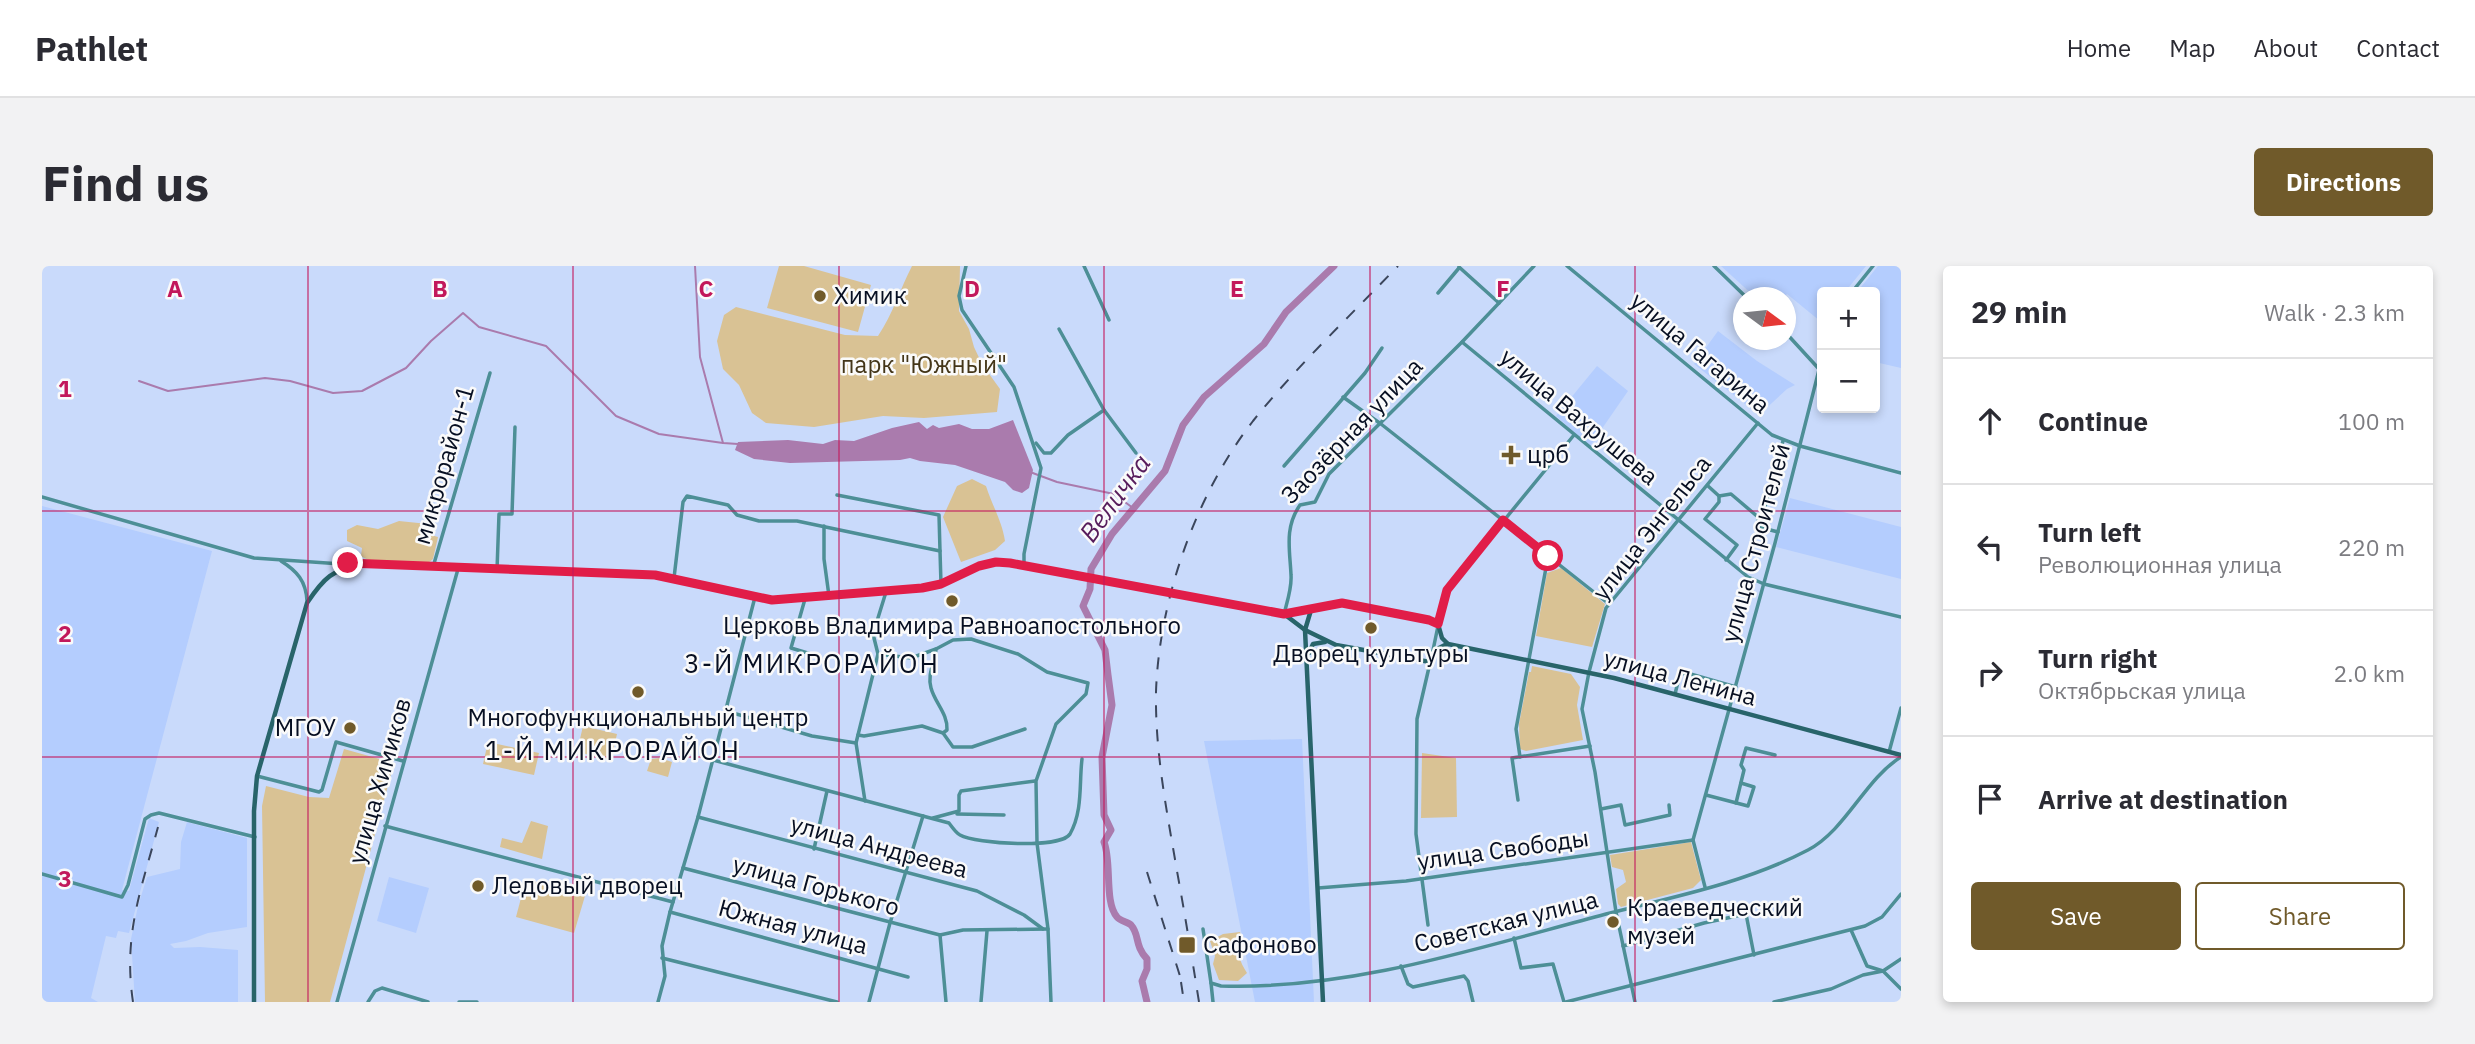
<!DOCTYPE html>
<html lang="en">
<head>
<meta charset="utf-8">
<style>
  :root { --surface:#fff; --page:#f2f2f3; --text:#2b2b33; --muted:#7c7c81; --line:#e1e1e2; --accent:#705a2a }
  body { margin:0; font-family:"IBM Plex Sans",sans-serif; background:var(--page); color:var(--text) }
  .controls { position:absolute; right:21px; top:21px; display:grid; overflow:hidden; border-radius:7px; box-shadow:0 4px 10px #0003 }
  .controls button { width:63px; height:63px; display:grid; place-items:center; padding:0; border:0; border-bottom:2px solid var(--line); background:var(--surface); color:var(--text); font:35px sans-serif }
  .compass { position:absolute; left:1691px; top:21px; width:63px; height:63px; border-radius:50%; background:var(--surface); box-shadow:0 4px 10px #0003; rotate:105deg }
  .stop { position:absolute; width:21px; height:21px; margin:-16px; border:5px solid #e11d48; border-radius:50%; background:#fff }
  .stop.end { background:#e11d48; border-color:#fff; box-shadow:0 2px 7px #0008 }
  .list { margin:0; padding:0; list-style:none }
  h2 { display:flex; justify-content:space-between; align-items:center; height:91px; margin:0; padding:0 28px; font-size:30px }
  h2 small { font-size:23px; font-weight:400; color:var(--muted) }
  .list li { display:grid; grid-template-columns:46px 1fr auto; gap:21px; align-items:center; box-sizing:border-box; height:126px; padding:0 28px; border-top:2px solid var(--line) }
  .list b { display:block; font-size:26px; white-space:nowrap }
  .list p { margin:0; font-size:23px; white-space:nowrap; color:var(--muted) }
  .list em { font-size:23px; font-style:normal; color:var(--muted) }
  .actions { display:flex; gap:14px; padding:21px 28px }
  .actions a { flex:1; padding:16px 0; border:2px solid var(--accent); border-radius:7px; text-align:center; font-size:24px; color:var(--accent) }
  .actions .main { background:var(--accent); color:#fff }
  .icon { flex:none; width:38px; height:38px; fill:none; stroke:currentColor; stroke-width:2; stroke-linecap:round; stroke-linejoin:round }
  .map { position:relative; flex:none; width:1859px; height:736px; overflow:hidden; border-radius:7px }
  header { display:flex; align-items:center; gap:42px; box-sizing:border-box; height:98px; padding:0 35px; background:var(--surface); border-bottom:2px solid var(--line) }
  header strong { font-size:33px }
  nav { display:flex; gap:38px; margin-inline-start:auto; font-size:24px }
  .intro { display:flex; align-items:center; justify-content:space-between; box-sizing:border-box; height:168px; padding:0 42px }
  h1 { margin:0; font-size:49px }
  .button { padding:18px 32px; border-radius:7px; background:var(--accent); color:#fff; font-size:24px; font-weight:700 }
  main { display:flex; gap:42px; padding:0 42px }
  aside { flex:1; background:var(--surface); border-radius:7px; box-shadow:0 4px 10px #0003 }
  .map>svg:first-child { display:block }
  .built { fill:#b4cdfe }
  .green { fill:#d9c294 }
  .water { fill:#aa7bad }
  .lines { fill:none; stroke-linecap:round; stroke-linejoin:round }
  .stream { stroke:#aa7bad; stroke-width:2 }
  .river { stroke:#aa7bad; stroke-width:7 }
  .street { stroke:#4d8f96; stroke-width:3.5 }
  .secondary { stroke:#28646a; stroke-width:4.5 }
  .rail { stroke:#3b465c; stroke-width:2; stroke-dasharray:12 12; stroke-linecap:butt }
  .secondary-bridge { stroke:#28646a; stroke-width:4.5 }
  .route { stroke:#e11d48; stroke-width:9 }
  .grid { fill:none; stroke:#c2185b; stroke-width:2; stroke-opacity:0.55 }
  .poi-dot { fill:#705a2a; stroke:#fafafa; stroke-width:2.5 }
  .labels { text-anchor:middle; stroke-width:5; stroke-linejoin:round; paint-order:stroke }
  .poi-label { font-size:24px; fill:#070f22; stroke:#fafafa; text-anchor:start }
  .street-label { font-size:24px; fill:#070f22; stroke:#fafafa }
  .park-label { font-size:24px; fill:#433518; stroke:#fafafa }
  .water-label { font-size:26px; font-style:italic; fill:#571c5c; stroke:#fafafa }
  .neighbourhood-label { font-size:26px; letter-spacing:2px; fill:#070f22; stroke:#fafafa }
  .grid-label { font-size:23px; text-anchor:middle; font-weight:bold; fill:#c2185b; stroke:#fafafa; stroke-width:5; stroke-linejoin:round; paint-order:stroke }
</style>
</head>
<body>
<header>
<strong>Pathlet</strong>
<nav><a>Home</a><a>Map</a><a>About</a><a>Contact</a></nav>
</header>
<div class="intro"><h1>Find us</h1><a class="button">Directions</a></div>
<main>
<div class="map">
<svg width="1859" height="736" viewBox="0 0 1859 736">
  <rect width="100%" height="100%" fill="#c9dafb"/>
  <g class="built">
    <polygon points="1679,0 1824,0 1803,26 1780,26 1780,52 1778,55 1745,28 1742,31 1713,31"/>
    <polygon points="1836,0 1859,0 1859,102 1833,96 1833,26 1815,26"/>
    <polygon points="1676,65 1715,95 1753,119 1745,123 1717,149 1652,98"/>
    <polygon points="1555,100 1586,125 1548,180 1514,150"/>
    <polygon points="1748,232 1859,261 1859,313 1734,281"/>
    <polygon points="0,240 170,285 80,624 87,625 107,552 117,556 87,667 76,665 74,672 64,670 49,732 56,736 0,736"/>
    <polygon points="1260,473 1272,736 1213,736 1162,475"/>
    <polygon points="145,556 205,572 205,661 166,667 144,675 128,678 132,682 158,681 196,684 196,736 93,736 89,673 96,640 105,611 138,603 139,576"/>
    <polygon points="347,611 387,622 374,667 335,655"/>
  </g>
  <g class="green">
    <polygon points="737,0 762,0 829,19 816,66 725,42"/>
    <path d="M 870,0 L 918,0 L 917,45 L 927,63 L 932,81 L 940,98 L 958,123 L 955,146 L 882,152 L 841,150 L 772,161 L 724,157 L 710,147 L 697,119 L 681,103 L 675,75 L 682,49 L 694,41 L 803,69 L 836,70 C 851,48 858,23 870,0 Z"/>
    <path d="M 930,213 L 944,220 C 950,239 960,255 963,275 L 953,284 L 919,296 L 901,251 L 915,220 Z"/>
    <path d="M 357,255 L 386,258 L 385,268 L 396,271 L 391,293 L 386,297 C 364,296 337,302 319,290 L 320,282 L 305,275 L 305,264 L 315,259 L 336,263 Z"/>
    <polygon points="1519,302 1563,338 1550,381 1494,370 1505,307"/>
    <polygon points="1490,400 1529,408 1538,421 1535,439 1541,474 1484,485 1478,483 1477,458 1487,406 1489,406"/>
    <polygon points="541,460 575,468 569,494 535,486"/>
    <polygon points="446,476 497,487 492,509 441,498"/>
    <polygon points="302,483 352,497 288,736 223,736 220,540 224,520 267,531 287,532"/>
    <polygon points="1380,487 1414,492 1415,551 1379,552"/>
    <polygon points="618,492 630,496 626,511 605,505 609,493"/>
    <polygon points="489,555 506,560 500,593 458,581 460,572 480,577"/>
    <polygon points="1649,576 1659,614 1651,622 1579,641 1576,638 1574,623 1584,616 1581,604 1570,601 1568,589"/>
    <polygon points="484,613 543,630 532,667 474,651"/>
    <path d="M 1198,666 L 1200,673 C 1193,685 1198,696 1205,707 L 1196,715 L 1177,714 L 1171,698 L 1173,690 L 1168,675 L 1181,668 Z"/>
  </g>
  <polygon class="water" points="971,154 991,204 987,222 980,227 971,224 963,216 913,199 878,195 868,192 858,194 748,197 712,193 693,184 696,176 746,174 781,178 793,174 812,175 850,162 877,156 885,163 891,159 897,162 917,158 930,163 947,163"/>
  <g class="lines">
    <g class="stream">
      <polyline points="653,0 658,91 681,177 696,178"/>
      <polyline points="97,115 126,125 223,112 248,115 291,127 320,125 364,102 389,75 421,47 437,61 504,80 574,150 617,168 681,177"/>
      <polyline points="988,206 1015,216 1072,228 1091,242"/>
    </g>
    <path class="river" d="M 1105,736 L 1100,715 L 1105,703 L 1105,693 C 1092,679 1098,669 1089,659 C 1086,656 1078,655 1075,651 C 1062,636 1070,596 1062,576 L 1069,564 L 1062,549 L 1060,491 L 1070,439 L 1066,409 L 1063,384 L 1041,340 L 1048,323 L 1049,303 L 1070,268 L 1123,205 L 1141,159 L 1162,131 L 1222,78 L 1244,46 L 1292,0"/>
    <g class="street">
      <polyline points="924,0 917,30 920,44 972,121 999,202 982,288 982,299"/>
      <polyline points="1042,0 1067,54"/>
      <polyline points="1525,0 1730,169 1758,180 1859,207"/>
      <polyline points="1672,0 1705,32"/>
      <polyline points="1417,1 1457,37"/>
      <polyline points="1810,26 1831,0"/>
      <polyline points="1396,27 1417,2"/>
      <polyline points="1017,63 1062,144 1094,187"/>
      <polyline points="1744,67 1777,103"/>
      <polyline points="1420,76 1706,311 1722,318 1859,351"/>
      <polyline points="1301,131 1339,158 1567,338"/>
      <polyline points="994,177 1002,187 1009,187 1026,169 1062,144"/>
      <polyline points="1242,200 1323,107 1340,82"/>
      <polyline points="1666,220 1677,230 1689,228 1716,251 1717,261 1736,266"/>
      <polyline points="795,229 897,249 898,285"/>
      <polyline points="1677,230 1677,236 1663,253 1695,279 1684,294"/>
      <polyline points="0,231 212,292 314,299"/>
      <polyline points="1718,259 1741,175"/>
      <polyline points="782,260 782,293 787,330"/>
      <path d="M 239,295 C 255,305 264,315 265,335"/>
      <polyline points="391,301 448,107"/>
      <polyline points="455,304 457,248 470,248 473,161"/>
      <polyline points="632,312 641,236 645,230 686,239 695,249 717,255 755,255 898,285 899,318"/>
      <polyline points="763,333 749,382 769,388"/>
      <path d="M 1242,348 C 1245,336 1250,322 1249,309 C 1248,284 1242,262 1258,239 L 1273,236 L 1287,208 L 1420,76 L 1492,0"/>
      <path d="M 894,383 C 893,397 885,407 889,422 C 893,437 906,448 905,464 L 901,467"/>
      <polyline points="836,388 869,392 894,383 911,374 929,373 976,388 1005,406 1046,417 1044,428 1014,458 994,515 995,577 1006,663 1009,736"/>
      <polyline points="1390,389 1402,331 1405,324 1532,169"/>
      <polyline points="1633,428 1638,408 1645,407 1694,421"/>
      <polyline points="684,445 770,470 814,477"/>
      <polyline points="816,469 822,470 880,460 901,467 911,481 930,481 983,463"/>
      <polyline points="1847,486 1859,442"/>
      <polyline points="1478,491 1474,463 1506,291"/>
      <path d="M 671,494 L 907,557 C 910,561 914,567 918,569 C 934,578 1019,583 1028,568 C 1041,545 1037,518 1040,493"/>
      <polyline points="215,510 277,526 280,524 294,476 361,495"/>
      <polyline points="1664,529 1706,540 1712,521 1699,517"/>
      <polyline points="1476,534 1470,492 1548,480"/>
      <polyline points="823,535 814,477 836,388 831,368 844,326"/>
      <polyline points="1694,537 1702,504 1699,499 1704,482 1733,489"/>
      <polyline points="1559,543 1579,539 1583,559 1628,549 1627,539"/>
      <polyline points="915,548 962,549"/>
      <polyline points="656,551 935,625 982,649 1001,663"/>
      <polyline points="891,552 917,545 917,529 919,525 993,515"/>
      <polyline points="343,560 631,636"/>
      <polyline points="772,583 785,525"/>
      <polyline points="641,602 898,669 921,664 1006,663"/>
      <polyline points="0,608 80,631 86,619 103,553 109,549 117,547 213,571"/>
      <polyline points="1663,621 1651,574 1733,277 1780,92"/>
      <polyline points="1276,622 1364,615 1651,574"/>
      <polyline points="628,646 866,711"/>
      <polyline points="1386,659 1374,568 1375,453 1388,397"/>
      <path d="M 1161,663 L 1169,717 L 1179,720 C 1310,724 1439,681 1564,648 C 1631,631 1703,617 1766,584 C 1804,564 1823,513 1859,491"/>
      <polyline points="1809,664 1825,700 1841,705 1859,723"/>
      <polyline points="898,669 904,736"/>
      <polyline points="1472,672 1479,702 1511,698 1522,736"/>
      <polyline points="1581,680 1662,657 1704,648 1712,689"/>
      <polyline points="620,692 795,736"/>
      <polyline points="1359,700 1366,718 1371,721 1422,710 1426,715 1431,736"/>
      <polyline points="1169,717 1171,736"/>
      <polyline points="295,736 416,303"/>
      <polyline points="326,736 333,725 340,722 386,736"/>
      <polyline points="417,736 435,736"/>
      <polyline points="616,736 623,710 620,680 628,646 656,551 713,331"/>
      <polyline points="827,736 848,657 881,550"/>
      <polyline points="939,736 945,665"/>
      <polyline points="1524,736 1823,660 1840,651 1859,628"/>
      <polyline points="1593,736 1574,646 1553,506 1540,443 1547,406 1564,342 1716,157"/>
      <polyline points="1732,736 1789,723 1821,709 1841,705 1859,693"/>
    </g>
    <g class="secondary">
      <polyline points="1148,331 1242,348 1300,337 1387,354 1396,358 1400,372 1406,378"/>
      <polyline points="1269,344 1263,364 1281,736"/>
      <polyline points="1242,348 1263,364 1294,379 1388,396 1397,382 1405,378"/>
      <polyline points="1406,378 1572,412 1859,489"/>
      <polyline points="1267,387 1271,378 1283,376"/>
      <path d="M 212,736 L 212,545 L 215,510 L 265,337 C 281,313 291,302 321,299 L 613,309 L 730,334 L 880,322 L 899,318 L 937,300 L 954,296 L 1003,303 L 1097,321"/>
    </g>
    <g class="rail">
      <polyline points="1105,606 1138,710"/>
      <polyline points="1139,716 1142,736"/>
      <path d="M 91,736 C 81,669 99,624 116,561"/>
      <path d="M 1157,736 C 1150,692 1143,649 1135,605 C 1125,546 1113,487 1114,426 C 1117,334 1154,228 1211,155 C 1255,100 1307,51 1356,0"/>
    </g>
    <polyline class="secondary-bridge" points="1097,321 1148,331"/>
  </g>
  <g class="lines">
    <polyline class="route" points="306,297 613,309 730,334 880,322 899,318 937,300 954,296 968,297 1242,348 1300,337 1387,354 1396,358 1405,324 1461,254 1506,290"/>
  </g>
  <path class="grid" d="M 266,0 L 266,736M 531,0 L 531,736M 797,0 L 797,736M 1062,0 L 1062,736M 1328,0 L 1328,736M 1593,0 L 1593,736M 0,245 L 1859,245M 0,491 L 1859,491"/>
  <g class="poi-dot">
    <circle cx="778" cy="30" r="7"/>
    <path d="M1465.5 178.5h7v7h7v7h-7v7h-7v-7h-7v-7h7z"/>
    <circle cx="910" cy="335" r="7"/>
    <circle cx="1329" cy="362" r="7"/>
    <circle cx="596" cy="426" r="7"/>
    <circle cx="308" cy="462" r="7"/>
    <circle cx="436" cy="620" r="7"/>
    <circle cx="1571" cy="656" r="7"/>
    <rect x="1136" y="670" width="18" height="18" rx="3.5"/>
  </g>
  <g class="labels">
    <g class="poi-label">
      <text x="792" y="38">Химик</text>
      <text x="1485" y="197">црб</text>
      <text x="910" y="368" text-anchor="middle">Церковь Владимира Равноапостольного</text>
      <text x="1329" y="396" text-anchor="middle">Дворец культуры</text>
      <text x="596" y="460" text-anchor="middle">Многофункциональный центр</text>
      <text x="294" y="470" text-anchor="end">МГОУ</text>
      <text x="450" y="628">Ледовый дворец</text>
      <text x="1585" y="650">Краеведческий<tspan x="1585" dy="28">музей</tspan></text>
      <text x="1161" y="687">Сафоново</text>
    </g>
    <g class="street-label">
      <text transform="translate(1658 87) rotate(40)" y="8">улица Гагарина</text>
      <text transform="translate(1537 151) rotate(40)" y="8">улица Вахрушева</text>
      <text transform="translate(1310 165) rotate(-46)" y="8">Заозёрная улица</text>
      <text transform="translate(402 199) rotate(-74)" y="8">микрорайон-1</text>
      <text transform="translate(1610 262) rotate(-52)" y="8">улица Энгельса</text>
      <text transform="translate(1714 277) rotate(-75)" y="8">улица Строителей</text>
      <text transform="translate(1638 412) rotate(15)" y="8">улица Ленина</text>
      <text transform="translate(338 515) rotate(-74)" y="8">улица Химиков</text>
      <text transform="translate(837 581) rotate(15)" y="8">улица Андреева</text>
      <text transform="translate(1461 584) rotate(-8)" y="8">улица Свободы</text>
      <text transform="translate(774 620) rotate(15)" y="8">улица Горького</text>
      <text transform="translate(1464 656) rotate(-14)" y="8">Советская улица</text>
      <text transform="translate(751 661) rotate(15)" y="8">Южная улица</text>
    </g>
    <g class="park-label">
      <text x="882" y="107">парк "Южный"</text>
    </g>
    <g class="water-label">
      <text transform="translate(1073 232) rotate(-54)" y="9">Величка</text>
    </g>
    <g class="neighbourhood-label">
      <text x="770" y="407">3-Й МИКРОРАЙОН</text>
      <text x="571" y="494">1-Й МИКРОРАЙОН</text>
    </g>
  </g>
  <g class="grid-label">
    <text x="133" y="31">A</text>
    <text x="398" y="31">B</text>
    <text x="664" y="31">C</text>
    <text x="930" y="31">D</text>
    <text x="1195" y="31">E</text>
    <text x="1461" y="31">F</text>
    <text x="23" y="131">1</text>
    <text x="23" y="376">2</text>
    <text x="23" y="621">3</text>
  </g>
</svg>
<div class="controls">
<button>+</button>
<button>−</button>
</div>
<svg class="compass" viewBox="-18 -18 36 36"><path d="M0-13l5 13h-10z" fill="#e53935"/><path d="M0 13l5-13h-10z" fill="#7c7c81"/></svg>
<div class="stop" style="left:1506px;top:290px"></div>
<div class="stop end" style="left:306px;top:297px"></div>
</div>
<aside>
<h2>29 min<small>Walk · 2.3 km</small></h2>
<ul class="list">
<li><svg class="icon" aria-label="ahead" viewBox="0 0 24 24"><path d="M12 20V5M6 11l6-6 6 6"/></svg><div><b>Continue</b></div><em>100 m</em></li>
<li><svg class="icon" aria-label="left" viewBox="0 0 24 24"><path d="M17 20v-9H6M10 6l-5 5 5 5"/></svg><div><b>Turn left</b><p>Революционная улица</p></div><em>220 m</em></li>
<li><svg class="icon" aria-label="right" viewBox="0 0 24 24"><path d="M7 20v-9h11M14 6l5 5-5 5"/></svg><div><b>Turn right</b><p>Октябрьская улица</p></div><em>2.0 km</em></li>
<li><svg class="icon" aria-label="arrive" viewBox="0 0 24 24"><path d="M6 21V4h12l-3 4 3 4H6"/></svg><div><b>Arrive at destination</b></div></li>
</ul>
<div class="actions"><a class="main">Save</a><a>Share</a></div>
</aside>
</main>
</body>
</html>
